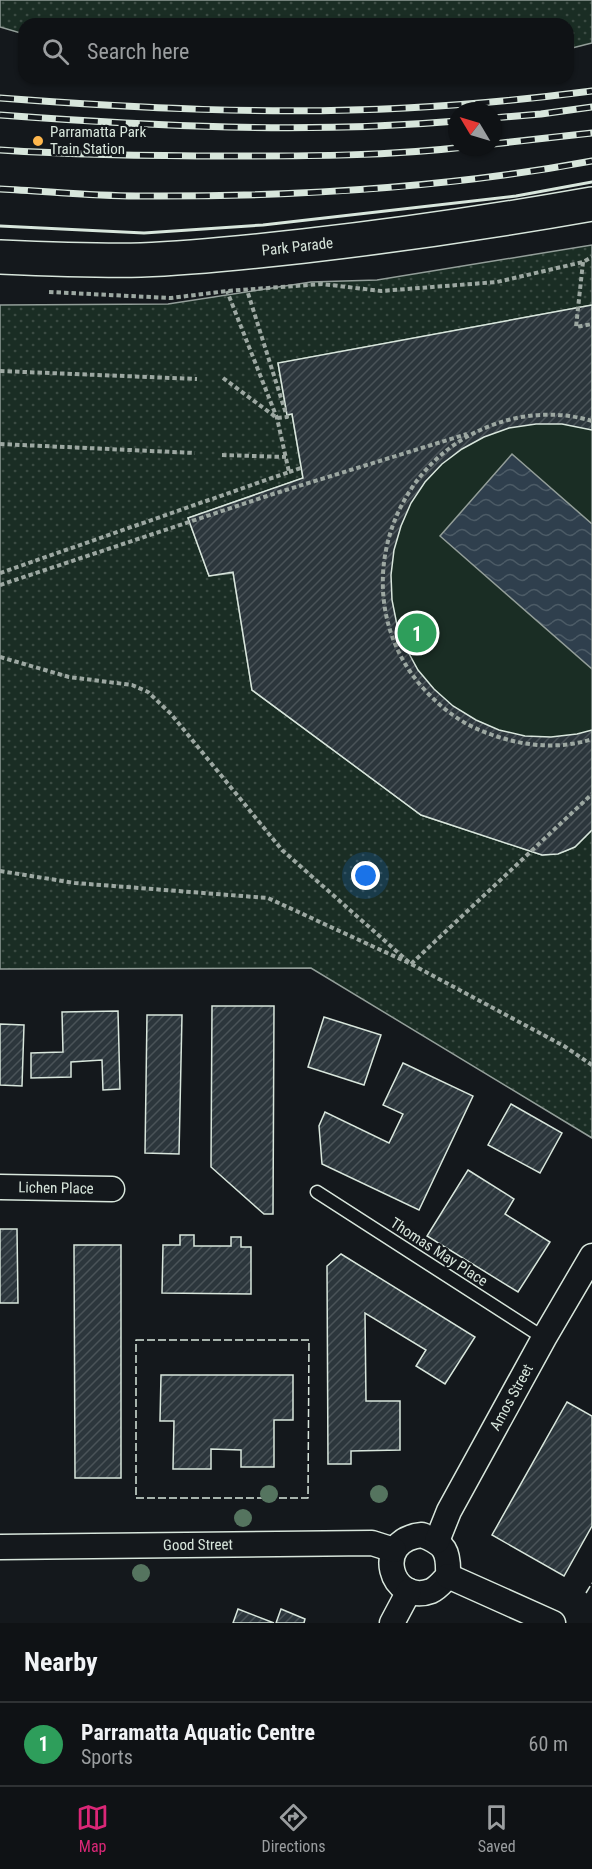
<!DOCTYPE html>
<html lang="en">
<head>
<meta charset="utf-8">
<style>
  :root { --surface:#0f1215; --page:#1d2022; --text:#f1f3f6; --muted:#9b9ea0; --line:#2f3234; --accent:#db2777 }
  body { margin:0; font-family:"Roboto Condensed",sans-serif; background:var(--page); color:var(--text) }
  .compass { position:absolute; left:448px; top:102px; width:54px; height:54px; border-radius:50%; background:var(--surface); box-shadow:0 2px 4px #0004; rotate:308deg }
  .you { position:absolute; left:366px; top:876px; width:21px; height:21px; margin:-15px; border:4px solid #fff; border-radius:50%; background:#1a73e8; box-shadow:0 0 0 9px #1a73e833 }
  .badge { display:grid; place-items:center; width:39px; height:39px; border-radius:50%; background:var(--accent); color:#fff; font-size:20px; font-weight:700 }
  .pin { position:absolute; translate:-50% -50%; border:3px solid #fff; box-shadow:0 2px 6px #0006 }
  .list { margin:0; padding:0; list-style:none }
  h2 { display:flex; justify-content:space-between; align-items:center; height:78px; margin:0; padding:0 24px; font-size:26px }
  h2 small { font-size:20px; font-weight:400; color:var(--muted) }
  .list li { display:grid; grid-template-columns:39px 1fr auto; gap:18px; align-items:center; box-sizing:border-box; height:84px; padding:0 24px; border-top:2px solid var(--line) }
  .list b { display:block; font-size:22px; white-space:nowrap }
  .list p { margin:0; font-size:20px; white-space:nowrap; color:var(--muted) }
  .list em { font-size:20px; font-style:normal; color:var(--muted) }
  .icon { flex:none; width:33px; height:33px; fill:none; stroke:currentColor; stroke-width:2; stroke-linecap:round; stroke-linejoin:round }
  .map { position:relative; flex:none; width:592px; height:1623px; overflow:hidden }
  .search { position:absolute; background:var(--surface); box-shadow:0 2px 4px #0004; left:18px; right:18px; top:18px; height:66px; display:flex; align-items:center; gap:15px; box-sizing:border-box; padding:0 21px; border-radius:18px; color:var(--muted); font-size:22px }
  .sheet { height:162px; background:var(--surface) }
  nav { display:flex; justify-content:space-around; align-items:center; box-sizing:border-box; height:84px; border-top:2px solid var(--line); background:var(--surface); font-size:16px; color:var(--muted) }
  nav a { display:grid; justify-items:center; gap:3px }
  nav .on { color:var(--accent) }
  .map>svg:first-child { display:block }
  .green { fill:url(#green-dots); stroke:#939e99; stroke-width:1.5 }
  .pitch { fill:#1a2d24; stroke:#939e99; stroke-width:1.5 }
  .water { fill:url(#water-waves); stroke:#939e99; stroke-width:1.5 }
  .building { fill:url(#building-hatch); stroke:#d8e6dc; stroke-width:1.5 }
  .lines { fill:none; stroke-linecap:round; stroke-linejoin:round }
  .lane-casing { stroke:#d8e6dc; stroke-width:15 }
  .street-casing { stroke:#d8e6dc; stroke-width:27 }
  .secondary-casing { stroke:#d8e6dc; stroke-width:36 }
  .path { stroke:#9da8a2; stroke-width:4; stroke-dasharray:4.5 3; stroke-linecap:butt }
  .lane { stroke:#14181c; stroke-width:12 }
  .street { stroke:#14181c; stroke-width:24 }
  .secondary { stroke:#14181c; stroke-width:33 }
  .rail-casing { stroke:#d8e6dc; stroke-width:7 }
  .rail { stroke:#14181c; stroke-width:4.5; stroke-dasharray:14; stroke-linecap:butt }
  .fence { stroke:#d8e6dc; stroke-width:1.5; stroke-dasharray:8 3; stroke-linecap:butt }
  .wall { stroke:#d8e6dc; stroke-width:3 }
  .tree { fill:#55745f }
  .poi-dot { fill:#ffb74d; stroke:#14181c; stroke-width:2 }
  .labels { text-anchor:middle; stroke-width:4.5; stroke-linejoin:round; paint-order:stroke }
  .poi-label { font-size:15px; fill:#d8e6dc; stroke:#14181c; text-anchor:start }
  .street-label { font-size:15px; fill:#d8e6dc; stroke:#14181c }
</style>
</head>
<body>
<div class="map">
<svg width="592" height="1623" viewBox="0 0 592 1623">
  <defs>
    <pattern id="green-dots" width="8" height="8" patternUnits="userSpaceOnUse" patternTransform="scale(1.5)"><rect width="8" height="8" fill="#1a2d24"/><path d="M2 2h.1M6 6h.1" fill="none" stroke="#3b4b43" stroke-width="1.8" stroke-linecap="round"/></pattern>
    <pattern id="water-waves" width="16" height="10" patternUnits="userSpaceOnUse" patternTransform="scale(1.5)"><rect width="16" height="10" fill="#2f3f4d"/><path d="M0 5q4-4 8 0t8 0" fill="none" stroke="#4c5b66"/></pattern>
    <pattern id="building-hatch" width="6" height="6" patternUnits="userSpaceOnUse" patternTransform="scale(1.5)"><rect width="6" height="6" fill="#2c363c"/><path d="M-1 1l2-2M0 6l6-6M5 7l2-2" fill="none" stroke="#4a5358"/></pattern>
  </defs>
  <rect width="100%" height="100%" fill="#14181c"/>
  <g class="green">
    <polygon points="0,0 592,0 592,43 568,49 568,24 24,24 24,34 0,27"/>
    <polygon points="592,245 592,1138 311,968 0,969 0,305 168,304 311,282 377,280"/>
  </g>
  <path class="pitch" d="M 592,305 L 592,830 C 574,848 568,854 542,855 L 421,815 L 252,690 L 233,573 L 209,576 L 188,518 L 303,478 L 292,414 L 287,415 L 278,363 Z"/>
  <polygon class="water" points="512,454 592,524 592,669 440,536"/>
  <g class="building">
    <polygon points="592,305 592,430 562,424 536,424 509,428 484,437 462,449 442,464 425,482 411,503 401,526 394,550 391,575 392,600 397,625 406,648 418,670 434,689 453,706 476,720 499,730 525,736 551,737 577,734 592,730 592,830 575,847 558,854 542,855 421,815 252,690 233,572 209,576 188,518 303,478 292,414 287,415 278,363"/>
    <polygon points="212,1006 274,1006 273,1214 264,1214 211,1167"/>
    <polygon points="118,1011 120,1089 103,1090 102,1060 71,1062 71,1077 31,1078 31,1053 63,1052 62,1012"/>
    <polygon points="147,1015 182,1015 179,1154 145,1153"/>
    <polygon points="324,1017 381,1035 364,1085 308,1067"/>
    <polygon points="0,1024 24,1025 22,1086 0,1085"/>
    <polygon points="403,1063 473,1096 419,1210 322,1164 319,1126 325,1112 389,1143 403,1114 383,1105"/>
    <polygon points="511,1104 562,1133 540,1173 488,1145"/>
    <polygon points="468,1170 514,1199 505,1214 550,1242 518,1292 427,1236"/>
    <polygon points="0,1229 17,1229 18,1303 0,1303"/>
    <polygon points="180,1235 194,1235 194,1246 231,1246 231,1237 241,1237 241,1247 251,1247 251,1294 162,1293 163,1245 180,1245"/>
    <polygon points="74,1245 121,1245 121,1478 75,1478"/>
    <polygon points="341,1254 475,1337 445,1384 416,1366 426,1350 365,1313 366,1401 400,1401 400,1450 351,1451 351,1464 328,1464 327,1266"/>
    <polygon points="161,1375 293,1375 293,1420 274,1420 274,1467 241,1467 241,1450 211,1449 211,1469 173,1469 174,1421 160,1421"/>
    <polygon points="567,1402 592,1416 592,1526 564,1576 492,1535"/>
    <polygon points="238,1609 274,1623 233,1623"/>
    <polygon points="281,1609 305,1619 304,1623 276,1623"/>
  </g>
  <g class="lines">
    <defs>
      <polyline id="lane" points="317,1192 544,1338"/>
      <g id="street">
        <path id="s1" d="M 0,1187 L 112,1189"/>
        <path d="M 422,1535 C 445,1544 449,1551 448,1576 C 443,1581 438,1588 431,1591 C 391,1606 371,1540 422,1535 Z"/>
        <path id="s2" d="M 437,1541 L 449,1511 L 544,1338 L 592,1256"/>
        <path id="s3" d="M 0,1547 L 372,1543 L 394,1550"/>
        <polyline points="448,1576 553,1623"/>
        <polyline points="392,1623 409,1591"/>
      </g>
      <g id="secondary">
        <path id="s4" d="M 0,257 C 47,259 94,261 141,260 C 195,258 250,252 304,246 C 401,235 496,221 592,204"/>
      </g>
    </defs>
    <use href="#lane" class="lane-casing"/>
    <use href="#street" class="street-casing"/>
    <use href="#secondary" class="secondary-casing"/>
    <g class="path">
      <polyline points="583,262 576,327 592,324"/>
      <polyline points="49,292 171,298 227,291 322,284 381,291 497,282 583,262 592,257"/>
      <polyline points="0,371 197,379"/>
      <polyline points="223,378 277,418 287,417 247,290"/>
      <path d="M 592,421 C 559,411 522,413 490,426 C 384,466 347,603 423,688 C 442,709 463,725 490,734 C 522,746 559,750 592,739"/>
      <polyline points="0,444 195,453"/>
      <polyline points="222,455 286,457"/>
      <polyline points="289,472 301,468"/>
      <polyline points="0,573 289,472 277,418 227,291"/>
      <polyline points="0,585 273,494 467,434"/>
      <polyline points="0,657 69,677 132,685 148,692 171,714 282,850 411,964 592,794"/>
      <polyline points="0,871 75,883 268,898 411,964 564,1046 592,1065"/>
    </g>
    <use href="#lane" class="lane"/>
    <use href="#street" class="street"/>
    <use href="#secondary" class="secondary"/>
    <defs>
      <g id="rail">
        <path d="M 0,98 C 135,108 271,115 406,108 C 468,105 530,99 592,91"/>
        <path d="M 0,115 C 152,126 305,134 457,121"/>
        <polyline points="493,118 541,114 592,107"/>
        <polyline points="493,144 592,133"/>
        <path d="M 0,150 C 77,155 155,156 232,156 C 310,156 388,156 465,147"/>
        <path d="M 0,189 C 45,191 91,196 136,196 C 288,197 442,189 592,161"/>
      </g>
    </defs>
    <use href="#rail" class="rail-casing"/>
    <use href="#rail" class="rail"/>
    <g class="fence">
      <polygon points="136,1340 309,1340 308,1498 136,1498"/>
      <polyline points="586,1593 592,1583"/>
    </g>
    <polyline class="wall" points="0,226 144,233 263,225 516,196 592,182"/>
  </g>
  <g class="tree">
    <circle cx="269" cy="1494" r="9"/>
    <circle cx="379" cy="1494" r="9"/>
    <circle cx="243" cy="1518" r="9"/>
    <circle cx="141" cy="1573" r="9"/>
  </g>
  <circle class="poi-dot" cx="38" cy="141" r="6"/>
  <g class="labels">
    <g class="poi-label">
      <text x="50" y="137">Parramatta Park<tspan x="50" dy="17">Train Station</tspan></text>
    </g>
    <g class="street-label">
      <text dy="5" stroke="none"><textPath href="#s4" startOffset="298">Park Parade</textPath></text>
      <text dy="5" stroke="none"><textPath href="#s1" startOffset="56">Lichen Place</textPath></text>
      <text transform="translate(439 1252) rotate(33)" y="5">Thomas May Place</text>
      <text dy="5" stroke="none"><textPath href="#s2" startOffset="162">Amos Street</textPath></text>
      <text dy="5" stroke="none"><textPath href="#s3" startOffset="198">Good Street</textPath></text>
    </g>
  </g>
</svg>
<svg class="compass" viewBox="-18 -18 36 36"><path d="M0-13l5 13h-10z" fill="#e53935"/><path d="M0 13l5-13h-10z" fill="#9b9ea0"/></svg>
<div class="you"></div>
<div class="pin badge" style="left:417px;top:633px;background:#2e9e5b">1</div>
<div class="search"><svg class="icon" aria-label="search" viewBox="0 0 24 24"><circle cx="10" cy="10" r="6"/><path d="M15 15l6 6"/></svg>Search here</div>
</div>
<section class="sheet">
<h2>Nearby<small></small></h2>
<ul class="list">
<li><span class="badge" style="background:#2e9e5b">1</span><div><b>Parramatta Aquatic Centre</b><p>Sports</p></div><em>60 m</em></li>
</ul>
</section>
<nav>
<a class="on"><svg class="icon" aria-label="map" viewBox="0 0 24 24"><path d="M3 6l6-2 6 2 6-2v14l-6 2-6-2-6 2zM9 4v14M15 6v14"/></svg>Map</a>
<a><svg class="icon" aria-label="directions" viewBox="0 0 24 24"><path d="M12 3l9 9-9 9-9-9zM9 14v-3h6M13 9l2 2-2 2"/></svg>Directions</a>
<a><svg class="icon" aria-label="saved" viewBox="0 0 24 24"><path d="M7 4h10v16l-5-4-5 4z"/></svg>Saved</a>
</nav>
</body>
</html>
